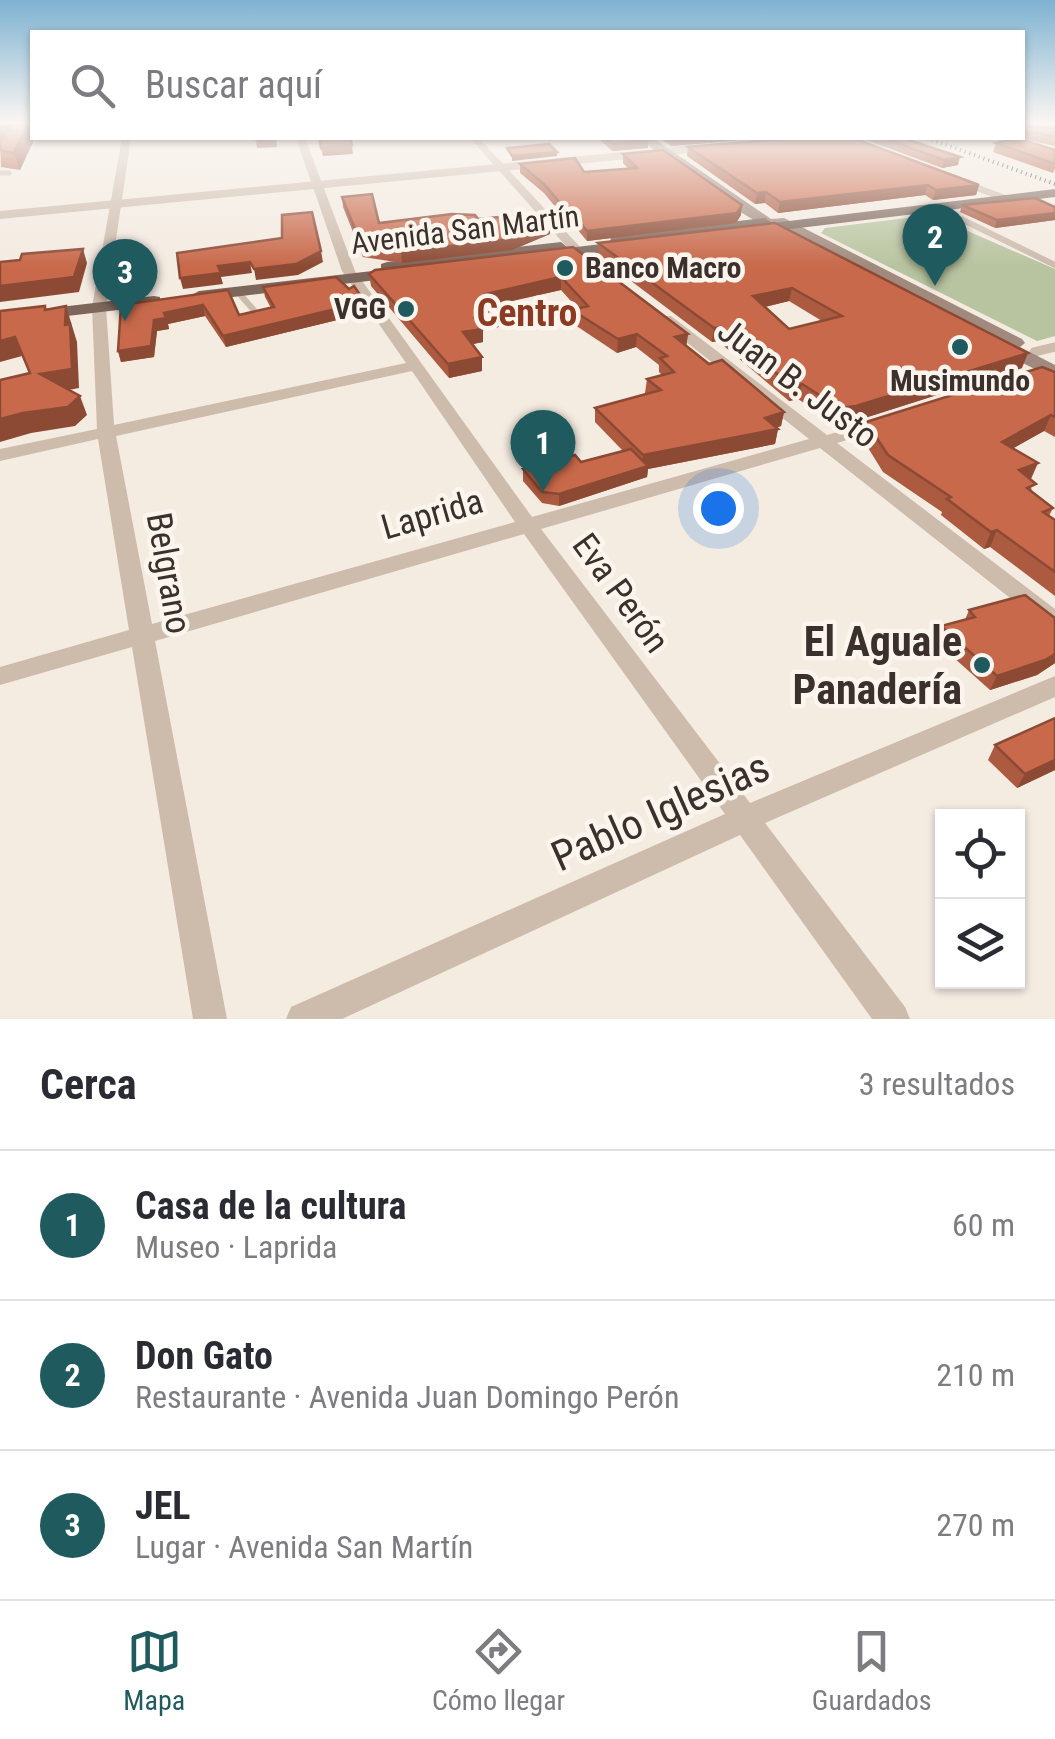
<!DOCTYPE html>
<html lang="es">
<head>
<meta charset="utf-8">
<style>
  :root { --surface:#fff; --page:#f7f7f7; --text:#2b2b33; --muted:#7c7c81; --line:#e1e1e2; --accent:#1f5a5e }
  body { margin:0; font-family:"Roboto Condensed",sans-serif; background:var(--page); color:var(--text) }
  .controls { position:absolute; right:30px; bottom:30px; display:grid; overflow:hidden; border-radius:0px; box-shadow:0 2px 8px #0004 }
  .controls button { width:90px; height:90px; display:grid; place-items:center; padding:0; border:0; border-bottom:2px solid var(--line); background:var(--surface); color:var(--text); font:50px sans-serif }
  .you { position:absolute; left:718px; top:508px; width:35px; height:35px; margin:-25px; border:8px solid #fff; border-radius:50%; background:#1a73e8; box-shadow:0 0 0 15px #1a73e833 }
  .badge { display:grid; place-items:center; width:65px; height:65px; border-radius:50%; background:var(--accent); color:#fff; font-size:32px; font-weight:700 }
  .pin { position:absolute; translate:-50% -82px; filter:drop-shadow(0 2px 5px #0008) }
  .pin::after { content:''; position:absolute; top:52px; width:35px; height:30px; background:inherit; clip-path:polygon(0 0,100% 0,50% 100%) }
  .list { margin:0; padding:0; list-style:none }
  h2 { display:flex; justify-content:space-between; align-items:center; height:130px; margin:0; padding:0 40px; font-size:42px }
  h2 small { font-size:32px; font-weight:400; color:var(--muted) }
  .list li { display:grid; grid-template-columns:65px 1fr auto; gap:30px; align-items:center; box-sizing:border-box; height:150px; padding:0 40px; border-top:2px solid var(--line) }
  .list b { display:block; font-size:38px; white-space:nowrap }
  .list p { margin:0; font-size:32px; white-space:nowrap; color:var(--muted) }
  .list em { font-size:32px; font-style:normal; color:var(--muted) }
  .icon { flex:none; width:55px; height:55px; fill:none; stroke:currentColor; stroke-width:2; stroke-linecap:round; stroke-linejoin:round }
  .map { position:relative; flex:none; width:1055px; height:1019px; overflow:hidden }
  .search { position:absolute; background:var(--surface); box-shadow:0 2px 8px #0004; left:30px; right:30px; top:30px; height:110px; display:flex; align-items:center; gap:25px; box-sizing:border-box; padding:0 35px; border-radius:0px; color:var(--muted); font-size:38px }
  .sheet { height:580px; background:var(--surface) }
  nav { display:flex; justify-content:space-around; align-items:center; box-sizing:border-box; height:140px; border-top:2px solid var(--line); background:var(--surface); font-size:28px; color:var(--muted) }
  nav a { display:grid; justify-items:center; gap:5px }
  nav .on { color:var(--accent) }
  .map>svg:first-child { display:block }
  .green { fill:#b8c4a0 }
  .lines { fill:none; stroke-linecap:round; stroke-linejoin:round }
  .service-far2 { stroke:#cdbbac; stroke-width:5 }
  .service-far1 { stroke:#cdbbac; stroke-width:6 }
  .service { stroke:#cdbbac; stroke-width:9 }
  .minor { fill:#cdbbac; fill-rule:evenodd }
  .tertiary { fill:#cdbbac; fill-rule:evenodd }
  .secondary { fill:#a18a7d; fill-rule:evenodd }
  .primary { fill:#7d675c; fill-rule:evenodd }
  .rail { stroke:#3b302b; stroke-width:4; stroke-dasharray:1 4; stroke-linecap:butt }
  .wall { fill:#ac5a40; fill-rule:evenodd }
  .shaded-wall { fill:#8c4a34 }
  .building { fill:#c8694b; stroke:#8c4a34; stroke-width:2.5; fill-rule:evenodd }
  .poi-dot { fill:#1f5a5e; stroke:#fbf5ee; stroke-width:4 }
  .labels { text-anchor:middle; stroke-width:9; stroke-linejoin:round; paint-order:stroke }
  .far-street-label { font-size:30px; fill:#3b302b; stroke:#fbf5ee }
  .far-poi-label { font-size:30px; font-weight:bold; fill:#3b302b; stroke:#fbf5ee; text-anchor:start }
  .street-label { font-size:35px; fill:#3b302b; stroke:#fbf5ee }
  .far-district-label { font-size:38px; font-weight:bold; fill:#8c3b22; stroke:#fbf5ee }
  .near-poi-label { font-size:42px; font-weight:bold; fill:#3b302b; stroke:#fbf5ee; text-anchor:end }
  .near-street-label { font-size:42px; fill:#3b302b; stroke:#fbf5ee }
</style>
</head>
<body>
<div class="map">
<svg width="1055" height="1019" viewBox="0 0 1055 1019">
  <rect width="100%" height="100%" fill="#f4ebe1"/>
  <polygon class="green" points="931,215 1055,269 1055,336 1037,341 821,233 825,228"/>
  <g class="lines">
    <g class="service-far2">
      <polyline points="0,173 9,173"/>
      <polyline points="936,207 966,222"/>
    </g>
    <g class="service-far1">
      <polyline points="961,219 1055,265"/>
      <polyline points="237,291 259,316"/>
      <polyline points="1048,349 1055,347"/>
    </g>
    <polyline class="service" points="1034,352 1055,347"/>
    <g class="minor">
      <path d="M 122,138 L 131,138 L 106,307 L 114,425 L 406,363 L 342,271 L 296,138 L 305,138 L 355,271 L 532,517 L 809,439 L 661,322 L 661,316 L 671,316 L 827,435 L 887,418 L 893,419 L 896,423 L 893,427 L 837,443 L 1055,609 L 1055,629 L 1047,627 L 820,448 L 541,529 L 750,803 L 1055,676 L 1055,697 L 765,823 L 905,1007 L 910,1019 L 872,1019 L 740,835 L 342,1019 L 286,1019 L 291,1007 L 725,814 L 524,534 L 155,641 L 227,1019 L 193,1019 L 132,647 L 0,685 L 0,667 L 129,630 L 98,439 L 0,461 L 0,449 L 97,429 L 92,307 ZM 412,371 L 515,522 L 152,624 L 116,436 Z"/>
      <polygon points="470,138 479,138 581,248 596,259 596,265 586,265 573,254"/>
      <polygon points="1000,138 1013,138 1055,150 1055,156"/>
      <polygon points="955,176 1008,196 1010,198 1000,200 951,181 950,179"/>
    </g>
    <polygon class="tertiary" points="718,143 722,150 0,219 0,211"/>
    <path class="secondary" d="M 640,138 L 653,138 L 771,219 L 784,218 L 1022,339 L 1025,343 L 1020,347 L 1055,365 L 1055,379 L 988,346 L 985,342 L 990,338 L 798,237 C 778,245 660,157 640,138 Z"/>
    <g class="primary">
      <polygon points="1055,189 1055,197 750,234 743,229 637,242 636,248 631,250 546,260 539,254 408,269 408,275 402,277 199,301 190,296 199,291 381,270 381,264 387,262 561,242 568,248 610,243 611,237 616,235 765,218 772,223"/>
      <polygon points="154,296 160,297 160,305 0,324 0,314"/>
    </g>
    <polyline class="rail" points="927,138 1055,184"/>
  </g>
  <g class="wall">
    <polygon points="0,123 32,123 20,170 1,167 0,142 4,136 0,140"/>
    <polygon points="1022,124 1024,126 1055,128 1055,146 1018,138 1022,138"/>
    <polygon points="598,138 645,138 648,140 648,148 612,151"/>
    <polygon points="659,138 764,138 671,146"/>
    <polygon points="861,138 903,138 958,165 942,168"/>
    <polygon points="996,143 1055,150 1055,169 1053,173 993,152"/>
    <polygon points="688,147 979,185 976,195 933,200 925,195 778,213 765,203 755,204 687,156"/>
    <polygon points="623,154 741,215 736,223 587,241 573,224 566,227 561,220 561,214 544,193 520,173 520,164 584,172 628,168 623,163"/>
    <polygon points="342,197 379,223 478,219 550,234 512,250 402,263 363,257 343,207"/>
    <polygon points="962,205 1055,207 1055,220 995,228 960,212"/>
    <path d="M 775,223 L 1022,368 L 852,422 L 836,424 L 798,399 L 789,401 L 718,341 L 712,342 L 598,256 L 598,243 ZM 789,301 L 822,321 L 789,329 L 765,307 Z"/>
    <polygon points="573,247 688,334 686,346 709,364 784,412 781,426 776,428 778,429 775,444 648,469 647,477 559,506 542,503 523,481 523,469 581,462 623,451 595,422 595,408 647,394 645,393 647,379 662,375 659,372 659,365 636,347 617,353 572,323 572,310 578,309 561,290 496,304 504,312 504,326 483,330 483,342 472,344 482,357 482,371 449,378 371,286 369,274"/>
    <polygon points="263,287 349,289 365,302 366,313 226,347 205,316 168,324 169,329 157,331 154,357 121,362 118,351 228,290 239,315 271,308 265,297"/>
    <polygon points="1055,372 1055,437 1044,431 1013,448 1030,479 1032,493 1053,508 1049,516 1055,520 1055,596 990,547 984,549 941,515 942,512 883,472 862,438 866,422"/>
    <polygon points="969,610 1055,618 1055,663 1037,675 990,690 935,641 941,626 965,620"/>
    <polygon points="1055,718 1055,770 1017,788 988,760 995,745"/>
  </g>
  <g class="shaded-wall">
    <polygon points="0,123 20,123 0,140"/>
    <polygon points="28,123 32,123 32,138 35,138 20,170 14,153"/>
    <polygon points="276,138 277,147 257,148 256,140"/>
    <polygon points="672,138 764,138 671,146"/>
    <polygon points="648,140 648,148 612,151 612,144"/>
    <polygon points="352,145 353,154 323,156 321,148"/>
    <polygon points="557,152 557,156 512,161 512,156"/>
    <polygon points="960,157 958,165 942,168 944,160"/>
    <polygon points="928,185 925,195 778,213 780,202"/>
    <polygon points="979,185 976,195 933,200 936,190"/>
    <polygon points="766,192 765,203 755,204 757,193"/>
    <polygon points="742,205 741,215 736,223 587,241 587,231"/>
    <polygon points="1055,213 1055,220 995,228 997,220"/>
    <polygon points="573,214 573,224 566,227 566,217"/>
    <polygon points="550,224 550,234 512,250 402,263 401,252"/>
    <polygon points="83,249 87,263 79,292 0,302 0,286"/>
    <polygon points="321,251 323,262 298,275 256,280 254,269"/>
    <polygon points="250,262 252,273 221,277 223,284 183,289 180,278 218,266"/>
    <polygon points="561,277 561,290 486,307 486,294"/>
    <polygon points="792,288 789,301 751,310 753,296"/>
    <polygon points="365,302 366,313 226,347 223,336"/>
    <polygon points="203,305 205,316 168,324 169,329 157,331 154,357 121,362 118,351 154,320 164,313"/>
    <polygon points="66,306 77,342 79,388 48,394 40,374 65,325"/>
    <polygon points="504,312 504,326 483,330 483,342 464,346 463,332 475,318"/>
    <polygon points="720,327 718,341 712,342 714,328"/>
    <polygon points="637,334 636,347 617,353 618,339"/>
    <polygon points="688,334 686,348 675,337"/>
    <polygon points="15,337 22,356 0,362 0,341"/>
    <polygon points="1028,353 1022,368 852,422 836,424 840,408"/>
    <polygon points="482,357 482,371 449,378 448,364"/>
    <polygon points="802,384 798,399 789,401 792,386"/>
    <polygon points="80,396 87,415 75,426 31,433 0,442 0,419"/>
    <polygon points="784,412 781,426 765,431 778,429 775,444 648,469 647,477 559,506 559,494 642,468 643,455"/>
    <polygon points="1051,415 1044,431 996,458 1002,442"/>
    <polygon points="1038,463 1031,479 1019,470"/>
    <polygon points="997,530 990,547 984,549 991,532"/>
    <polygon points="1055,654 1055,663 1037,675 990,690 997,676"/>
    <polygon points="1055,760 1055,770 1017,788 1025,774"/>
  </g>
  <g class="building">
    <polygon points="14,123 28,123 14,153 0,150 0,142"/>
    <polygon points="1022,124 1024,126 1055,128 1055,137 1022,130"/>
    <polygon points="255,138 275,138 276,139 256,140"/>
    <polygon points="319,138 350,138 352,145 321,148"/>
    <polygon points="606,138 645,138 648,140 612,144"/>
    <polygon points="792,138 853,138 979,185 936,190 928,185 780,202 766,192 757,193 688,147"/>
    <polygon points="883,138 903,138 960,157 944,160"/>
    <polygon points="1018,138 1055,150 1055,164 996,143"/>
    <polygon points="549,144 557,152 512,156 507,148"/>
    <polygon points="663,150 742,205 737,213 587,231 573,214 566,217 561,211 566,210 544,184 520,164 575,158 584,172 637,168 623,154"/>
    <polygon points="372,194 379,223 452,214 475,215 478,219 540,213 550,224 512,239 401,252 362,246 342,197"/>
    <polygon points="1035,198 1055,207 1055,213 997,220 962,205"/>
    <polygon points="312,212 321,251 296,264 254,269 250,262 218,266 221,273 180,278 177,253 282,238 282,215"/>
    <path d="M 775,223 L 1028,353 L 856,406 L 840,408 L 802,384 L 792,386 L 720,327 L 714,328 L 598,243 ZM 792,288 L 842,316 L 789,329 L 753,296 Z"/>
    <polygon points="573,247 688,334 675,337 709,364 722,360 784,412 765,418 778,429 643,455 595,408 661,390 647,379 674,372 660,358 667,356 637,334 618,339 572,310 588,306 561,277 486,294 504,312 475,318 483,329 463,332 482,357 448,364 369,274 375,270"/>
    <polygon points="83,249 74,277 0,286 0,262 20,260 22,254"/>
    <polygon points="336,277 349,289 354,286 365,302 223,336 203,305 164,313 166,318 154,320 151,346 118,351 121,305 228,290 239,315 274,307 263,287"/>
    <polygon points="45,306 45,310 66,306 65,325 70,324 72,369 40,374 80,396 68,407 23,413 0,419 0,380 30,373 15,337 0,341 0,311"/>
    <polygon points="1042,367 1055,372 1055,417 1051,415 1002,442 1038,463 1019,470 1036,484 1027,488 1053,508 1043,512 1055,520 1055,572 997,530 991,532 947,499 951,497 888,455 866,422"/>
    <polygon points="631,449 648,466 559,494 542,492 523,469 575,455 581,462"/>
    <polygon points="1025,595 1055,618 1055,654 1045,660 997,676 941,626 975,617 969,610"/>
    <polygon points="1055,718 1055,760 1025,774 995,745"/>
  </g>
  <linearGradient id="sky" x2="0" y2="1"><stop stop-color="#7eb2d2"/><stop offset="0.46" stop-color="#faf6f2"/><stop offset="1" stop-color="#faf6f2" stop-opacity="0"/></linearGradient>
  <rect width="1055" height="266" fill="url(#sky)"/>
  <g class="poi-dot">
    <circle cx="565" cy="268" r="10"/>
    <circle cx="406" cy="309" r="10"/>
    <circle cx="960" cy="347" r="10"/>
    <circle cx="982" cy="665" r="10"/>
  </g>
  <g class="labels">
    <g class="far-street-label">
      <text transform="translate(465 230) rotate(-7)" y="10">Avenida San Martín</text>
    </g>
    <g class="far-poi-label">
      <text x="585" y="278">Banco Macro</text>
      <text x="386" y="319" text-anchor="end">VGG</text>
      <text x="960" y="391" text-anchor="middle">Musimundo</text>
    </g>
    <g class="street-label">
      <text transform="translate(798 383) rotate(37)" y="12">Juan B. Justo</text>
      <text transform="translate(432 514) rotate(-16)" y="12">Laprida</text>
      <text transform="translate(169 573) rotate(80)" y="12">Belgrano</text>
      <text transform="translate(621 593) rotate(54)" y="12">Eva Perón</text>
    </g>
    <g class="far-district-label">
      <text x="527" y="326">Centro</text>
    </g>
    <g class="near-poi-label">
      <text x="962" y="656">El Aguale<tspan x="962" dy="48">Panadería</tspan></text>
    </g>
    <g class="near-street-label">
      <text transform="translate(660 811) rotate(-24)" y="15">Pablo Iglesias</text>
    </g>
  </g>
</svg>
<div class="controls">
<button><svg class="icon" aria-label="locate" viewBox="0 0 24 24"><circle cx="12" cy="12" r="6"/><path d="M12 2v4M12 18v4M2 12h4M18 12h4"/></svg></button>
<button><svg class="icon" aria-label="layers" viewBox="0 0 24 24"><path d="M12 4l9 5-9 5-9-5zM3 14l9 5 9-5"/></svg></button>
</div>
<div class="you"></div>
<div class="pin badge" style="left:543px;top:492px">1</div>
<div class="pin badge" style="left:935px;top:286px">2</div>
<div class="pin badge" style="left:125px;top:321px">3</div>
<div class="search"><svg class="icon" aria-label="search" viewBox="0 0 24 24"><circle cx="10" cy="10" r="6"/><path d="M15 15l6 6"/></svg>Buscar aquí</div>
</div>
<section class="sheet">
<h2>Cerca<small>3 resultados</small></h2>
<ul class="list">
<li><span class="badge">1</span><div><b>Casa de la cultura</b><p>Museo · Laprida</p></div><em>60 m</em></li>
<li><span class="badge">2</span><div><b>Don Gato</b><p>Restaurante · Avenida Juan Domingo Perón</p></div><em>210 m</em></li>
<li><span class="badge">3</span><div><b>JEL</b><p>Lugar · Avenida San Martín</p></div><em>270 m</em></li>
</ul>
</section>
<nav>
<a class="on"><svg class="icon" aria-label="map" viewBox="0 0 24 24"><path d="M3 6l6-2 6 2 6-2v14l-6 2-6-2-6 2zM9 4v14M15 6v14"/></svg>Mapa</a>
<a><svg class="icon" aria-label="directions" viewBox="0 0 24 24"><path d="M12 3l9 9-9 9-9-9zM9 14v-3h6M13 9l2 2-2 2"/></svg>Cómo llegar</a>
<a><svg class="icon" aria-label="saved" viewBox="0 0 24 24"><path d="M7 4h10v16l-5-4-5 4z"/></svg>Guardados</a>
</nav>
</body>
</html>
